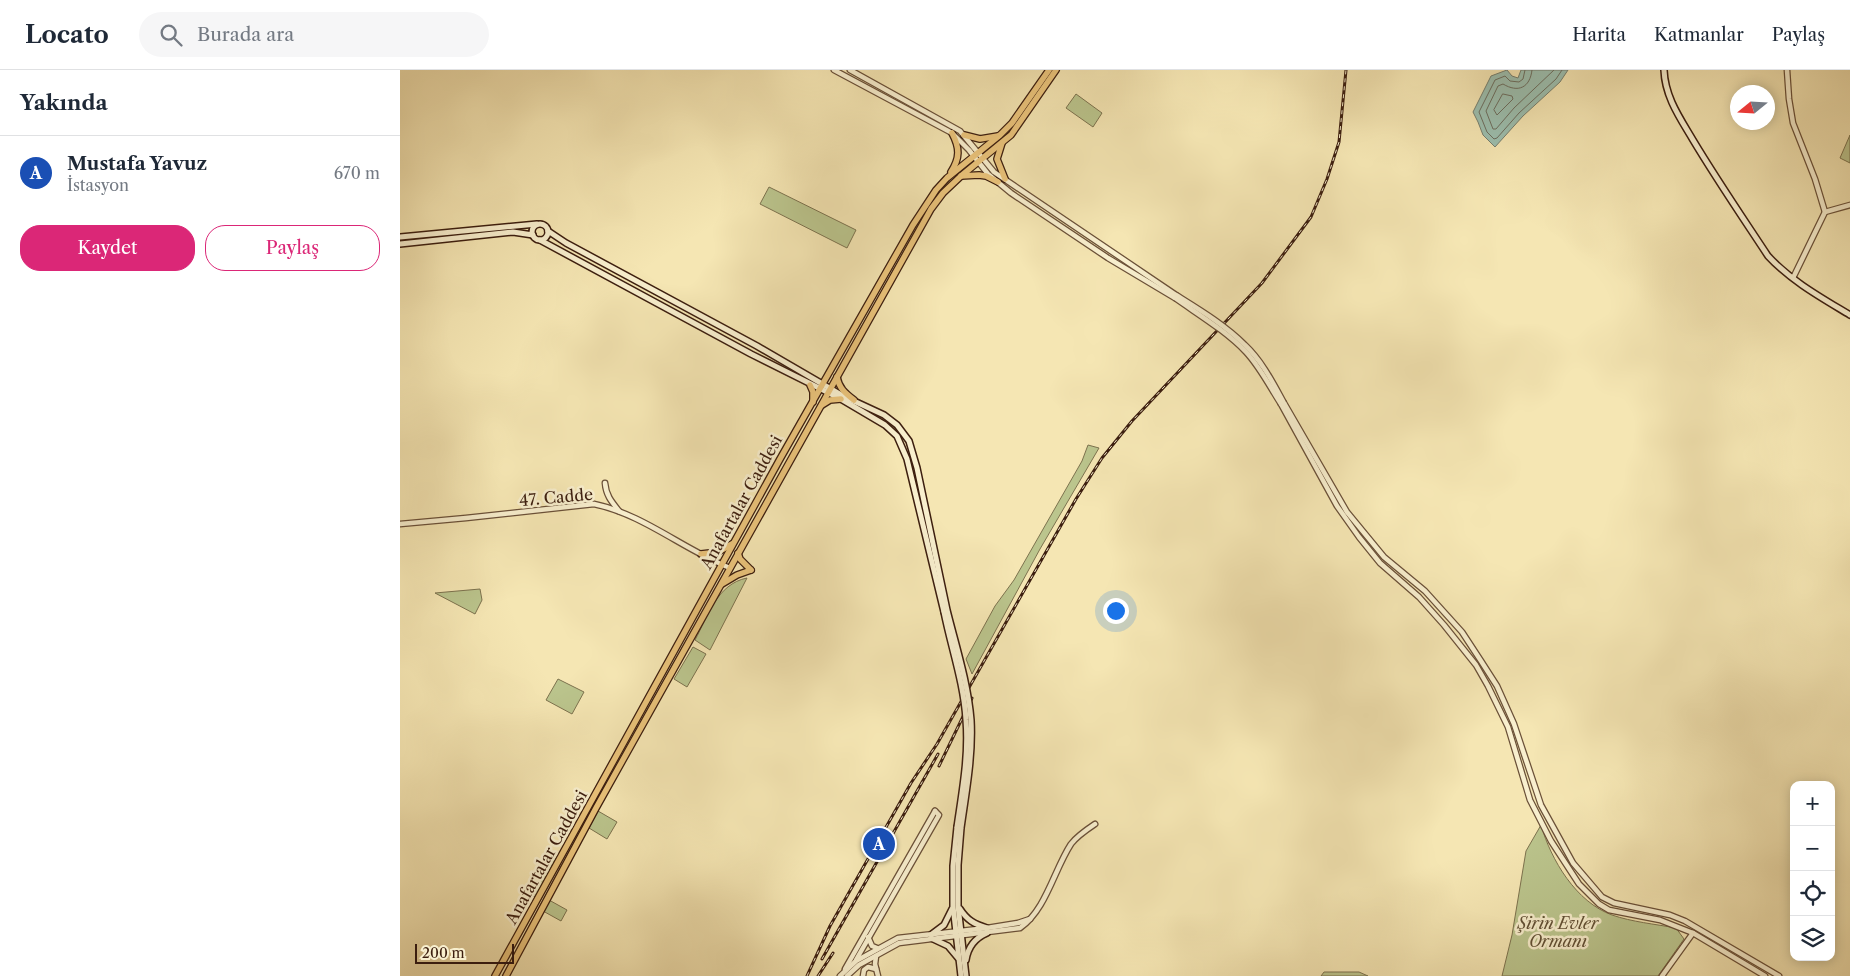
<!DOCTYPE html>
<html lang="tr">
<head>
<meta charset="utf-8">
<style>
  :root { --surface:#fff; --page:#f6f6f7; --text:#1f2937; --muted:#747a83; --line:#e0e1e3; --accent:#db2777 }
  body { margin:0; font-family:"Libre Caslon Text",serif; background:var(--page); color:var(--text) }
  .controls { position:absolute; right:15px; bottom:15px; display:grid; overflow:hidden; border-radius:10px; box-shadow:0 2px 12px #0003 }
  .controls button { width:45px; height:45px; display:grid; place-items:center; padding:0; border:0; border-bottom:1px solid var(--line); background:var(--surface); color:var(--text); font:25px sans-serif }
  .compass { position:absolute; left:1330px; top:15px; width:45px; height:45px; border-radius:50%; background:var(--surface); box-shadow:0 2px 12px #0003; rotate:252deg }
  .scale { position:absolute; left:15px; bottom:12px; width:99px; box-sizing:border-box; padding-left:5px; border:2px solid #3c1e0f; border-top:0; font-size:14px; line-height:18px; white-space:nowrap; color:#3c1e0f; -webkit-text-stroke:4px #f8efce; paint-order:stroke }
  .you { position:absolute; left:715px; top:540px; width:18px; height:18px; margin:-12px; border:4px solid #fff; border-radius:50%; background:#1a73e8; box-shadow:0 0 0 8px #1a73e833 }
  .badge { display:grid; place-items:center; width:32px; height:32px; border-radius:50%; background:var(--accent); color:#fff; font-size:16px; font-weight:700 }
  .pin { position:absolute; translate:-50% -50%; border:2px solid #fff; box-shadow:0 1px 5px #0006 }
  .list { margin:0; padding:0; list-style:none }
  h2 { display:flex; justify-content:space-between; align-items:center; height:65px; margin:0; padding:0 20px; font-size:21px }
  h2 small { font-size:16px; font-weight:400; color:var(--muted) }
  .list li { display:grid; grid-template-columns:32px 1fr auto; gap:15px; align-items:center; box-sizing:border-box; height:75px; padding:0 20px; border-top:1px solid var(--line) }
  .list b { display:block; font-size:19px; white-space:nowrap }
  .list p { margin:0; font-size:16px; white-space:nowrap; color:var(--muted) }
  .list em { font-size:16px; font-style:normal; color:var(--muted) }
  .actions { display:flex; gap:10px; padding:15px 20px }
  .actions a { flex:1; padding:11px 0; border:1px solid var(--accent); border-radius:20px; text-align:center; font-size:18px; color:var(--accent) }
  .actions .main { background:var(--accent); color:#fff }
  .icon { flex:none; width:28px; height:28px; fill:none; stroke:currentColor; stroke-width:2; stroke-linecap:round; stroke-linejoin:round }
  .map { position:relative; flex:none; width:1450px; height:906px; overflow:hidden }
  header { display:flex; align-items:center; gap:30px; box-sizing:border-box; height:70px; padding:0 25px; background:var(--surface); border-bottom:1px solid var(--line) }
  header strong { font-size:24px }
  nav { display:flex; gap:28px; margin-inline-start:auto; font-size:18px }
  .search { width:350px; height:45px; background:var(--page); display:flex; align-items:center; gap:12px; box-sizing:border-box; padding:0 18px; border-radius:28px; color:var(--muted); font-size:19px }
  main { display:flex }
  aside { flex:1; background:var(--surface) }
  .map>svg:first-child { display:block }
  .green { fill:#bbc58d; stroke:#7c724e }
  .water { fill:#9cbfaf; stroke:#767f6f }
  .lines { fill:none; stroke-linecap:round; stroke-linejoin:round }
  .shore { stroke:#6c6e5f; stroke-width:1 }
  .tertiary-casing { stroke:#6a5038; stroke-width:7 }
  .secondary-casing { stroke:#3c1e0f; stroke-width:8 }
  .primary-casing { stroke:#3c1e0f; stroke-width:8 }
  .tertiary { stroke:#f8efce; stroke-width:4.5 }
  .secondary { stroke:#f8efce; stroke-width:5 }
  .primary { stroke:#eac37a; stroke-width:5.5 }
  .rail-casing { stroke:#3c1e0f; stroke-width:3 }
  .rail { stroke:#f8efce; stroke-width:1; stroke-dasharray:4; stroke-linecap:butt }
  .tertiary-bridge-casing { stroke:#6a5038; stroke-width:7; stroke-linecap:butt }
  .secondary-bridge-casing { stroke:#3c1e0f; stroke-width:8; stroke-linecap:butt }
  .tertiary-bridge { stroke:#f8efce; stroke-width:4.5 }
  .secondary-bridge { stroke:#f8efce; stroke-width:5 }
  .labels { text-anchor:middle; stroke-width:5; stroke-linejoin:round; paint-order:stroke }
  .street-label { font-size:16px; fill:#3c1e0f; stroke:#f8efce }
  .park-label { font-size:16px; font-style:italic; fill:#625035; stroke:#f8efce }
</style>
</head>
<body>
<header>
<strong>Locato</strong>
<div class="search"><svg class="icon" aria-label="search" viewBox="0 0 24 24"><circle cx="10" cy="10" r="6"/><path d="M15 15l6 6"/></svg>Burada ara</div>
<nav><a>Harita</a><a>Katmanlar</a><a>Paylaş</a></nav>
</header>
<main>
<aside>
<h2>Yakında<small></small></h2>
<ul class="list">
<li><span class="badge" style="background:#1a4fb4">A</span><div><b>Mustafa Yavuz</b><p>İstasyon</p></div><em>670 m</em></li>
</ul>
<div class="actions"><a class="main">Kaydet</a><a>Paylaş</a></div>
</aside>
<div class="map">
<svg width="1450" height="906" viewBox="0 0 1450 906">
  <rect width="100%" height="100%" fill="#f5e6b3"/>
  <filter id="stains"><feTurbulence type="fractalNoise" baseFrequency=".004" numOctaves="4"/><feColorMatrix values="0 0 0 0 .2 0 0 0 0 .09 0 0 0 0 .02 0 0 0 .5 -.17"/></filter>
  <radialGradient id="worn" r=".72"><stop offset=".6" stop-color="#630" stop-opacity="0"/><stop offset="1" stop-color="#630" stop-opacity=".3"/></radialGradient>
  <g class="green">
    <polygon points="676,24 702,43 693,57 666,38"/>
    <polygon points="1450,65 1450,93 1440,88"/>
    <polygon points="369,117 456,160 447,178 360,134"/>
    <polygon points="688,375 699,378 640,479 572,604 566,589 595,536 614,510 682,391"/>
    <path d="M 347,508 L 310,580 L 295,570 C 308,546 317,514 347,508 Z"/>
    <polygon points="80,519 82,530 75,544 35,523"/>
    <polygon points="293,577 306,584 287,617 274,609"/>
    <polygon points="158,609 184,622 172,644 146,630"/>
    <polygon points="198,741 217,752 207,769 189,758"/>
    <path d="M 1141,755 C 1151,790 1176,832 1212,845 C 1232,852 1255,854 1276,858 L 1284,869 L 1258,906 L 1102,906 L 1112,865 L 1126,781 Z"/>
    <polygon points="152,785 157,787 135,827 130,825"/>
    <polygon points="149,830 167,840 161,851 143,841"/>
    <polygon points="924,902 959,902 968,906 921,906"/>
  </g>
  <polygon class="water" points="1107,0 1112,6 1118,8 1121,0 1168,0 1160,12 1123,46 1095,77 1083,65 1078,52 1073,42 1091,6"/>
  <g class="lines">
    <g class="shore">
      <polyline points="1125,0 1123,9 1119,12 1110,11 1105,6 1095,10 1079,42 1087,62 1094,69 1097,68 1119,43 1156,9 1162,0"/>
      <path d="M 1132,0 C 1130,18 1118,23 1103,14 L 1098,16 L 1086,41 L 1093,59 L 1096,59 L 1114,38 L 1154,0"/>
      <polygon points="1103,24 1112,26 1113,29 1097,45 1094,40"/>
    </g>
    <defs>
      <g id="tertiary">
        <polyline points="434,0 552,63 569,80 588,104 611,123 708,188 775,228"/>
        <polyline points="450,0 560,61 594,102 776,225"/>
        <polyline points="1387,0 1389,29 1393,53 1415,109 1425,142 1393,208"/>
        <polyline points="1425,142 1450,135"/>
        <polyline points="884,333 947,442 984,487 1025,521 1062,562 1081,591 1097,616 1114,654 1141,735 1173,793 1202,827 1214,833 1270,845 1285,851 1379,906"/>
        <polyline points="881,334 937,436 959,467 980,493 1019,527 1044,555 1076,595 1088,616 1108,657 1130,730 1151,771 1179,814 1199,834 1209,840 1260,850 1293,863 1365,906"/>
        <path d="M 205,413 C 206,425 211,431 219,441"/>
        <path d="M 0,454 L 66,448 L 194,434 C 243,444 284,480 330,498"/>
        <polyline points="468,867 472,876 477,878"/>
        <polyline points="476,886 475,894 478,906"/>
        <polyline points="456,890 539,745 535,741"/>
        <polyline points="445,899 535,741"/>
        <polyline points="440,906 456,891 498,868 587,858 618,853 630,849"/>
        <path d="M 447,906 L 459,895 L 499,873 L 620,858 C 646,840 654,800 671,774 C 677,766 686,760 695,754"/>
        <polyline points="463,906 464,900 468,897 476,899"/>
        <polyline points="1262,906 1293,863"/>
      </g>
      <g id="secondary">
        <path d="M 1264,0 C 1265,27 1280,48 1293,70 C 1317,110 1343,148 1368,186 C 1391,211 1422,228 1450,245"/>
        <circle cx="140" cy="162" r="8"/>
        <polyline points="148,161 166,173 357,276 443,326 484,345 497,355 509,371 517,398 547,540"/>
        <polyline points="0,167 137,154"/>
        <polyline points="140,170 351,284 441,329 485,355 497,366 507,389 544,542"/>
        <polyline points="0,174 113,162 133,165"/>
        <polyline points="557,757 553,796 553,836 561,906"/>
        <polyline points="561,758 558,795 558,836 566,906"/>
        <path d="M 560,839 C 567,850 574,854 587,858"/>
        <polyline points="532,864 544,855 552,839"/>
        <polyline points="531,868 548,876 558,888"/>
        <path d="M 566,890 C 568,877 575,868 587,863"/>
      </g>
      <g id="primary">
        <polyline points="564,65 580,69 598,66"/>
        <polyline points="602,73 597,89 605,109"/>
        <path d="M 551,102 C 560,88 560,78 552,63"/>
        <polyline points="561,106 579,105 586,106 598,112"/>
        <path d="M 437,307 C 439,318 445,323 454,330"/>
        <polyline points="410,315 413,322 413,332"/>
        <polyline points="422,335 430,330 441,329"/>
        <polyline points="338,483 340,489 351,500"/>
        <polyline points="301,484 318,482 332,474"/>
        <polyline points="322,514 337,505 351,500"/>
        <polyline points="95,906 380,389 513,155 536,120 547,108 600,65 612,53 649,0"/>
        <polyline points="106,906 196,738 531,139 543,123 561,106 611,65 656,0"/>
      </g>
    </defs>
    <use href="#tertiary" class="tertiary-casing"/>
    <use href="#secondary" class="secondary-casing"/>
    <use href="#primary" class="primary-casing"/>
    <use href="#tertiary" class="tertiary"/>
    <use href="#secondary" class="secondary"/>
    <use href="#primary" class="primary"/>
    <defs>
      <g id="rail">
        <polyline points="539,696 572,628"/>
        <polyline points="422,889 538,684"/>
        <polyline points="407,906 430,856 511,713 537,674 676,429 702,388 732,351 862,213 911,147 927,109 939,72 946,0"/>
        <polyline points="418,906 433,883"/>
      </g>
    </defs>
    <use href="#rail" class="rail-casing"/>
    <use href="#rail" class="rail"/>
    <defs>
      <g id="tertiary-bridge">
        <path d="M 776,225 C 800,240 825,255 845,275 C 862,291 873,313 884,333"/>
        <path d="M 775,228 C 799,245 826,261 846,282 C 860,297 870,317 881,334"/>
      </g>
      <g id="secondary-bridge">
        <path d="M 547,540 C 556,576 568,613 571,650 C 573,686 566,722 561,758"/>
        <path d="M 544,542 C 551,577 564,614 566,650 C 569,686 562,722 557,757"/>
      </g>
    </defs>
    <use href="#tertiary-bridge" class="tertiary-bridge-casing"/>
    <use href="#secondary-bridge" class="secondary-bridge-casing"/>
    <use href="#tertiary-bridge" class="tertiary-bridge"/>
    <use href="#secondary-bridge" class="secondary-bridge"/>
  </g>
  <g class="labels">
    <g class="street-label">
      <text transform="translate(156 427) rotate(-5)" y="6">47. Cadde</text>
      <text transform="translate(341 432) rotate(-61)" y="6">Anafartalar Caddesi</text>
      <text transform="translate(146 787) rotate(-61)" y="6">Anafartalar Caddesi</text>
    </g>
    <g class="park-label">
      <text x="1158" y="859">Şirin Evler<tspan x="1158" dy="18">Ormanı</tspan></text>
    </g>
  </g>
  <rect width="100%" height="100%" filter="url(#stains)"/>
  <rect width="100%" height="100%" fill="url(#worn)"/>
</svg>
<div class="controls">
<button>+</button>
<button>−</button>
<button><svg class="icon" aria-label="locate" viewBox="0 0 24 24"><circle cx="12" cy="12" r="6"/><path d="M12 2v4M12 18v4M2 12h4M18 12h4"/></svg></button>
<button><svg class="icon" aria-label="layers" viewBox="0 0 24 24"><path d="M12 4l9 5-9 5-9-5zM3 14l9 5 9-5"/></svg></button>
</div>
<svg class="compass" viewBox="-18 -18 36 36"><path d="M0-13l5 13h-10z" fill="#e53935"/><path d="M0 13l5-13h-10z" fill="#747a83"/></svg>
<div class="scale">200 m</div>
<div class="you"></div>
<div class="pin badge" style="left:479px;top:774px;background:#1a4fb4">A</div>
</div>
</main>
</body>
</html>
